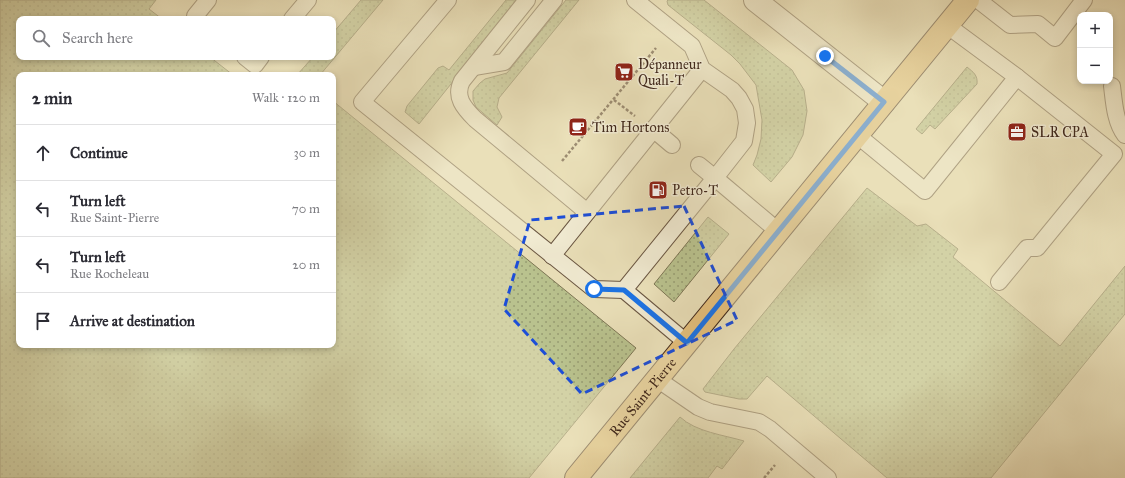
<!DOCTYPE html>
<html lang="en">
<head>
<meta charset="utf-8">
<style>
  :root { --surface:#fff; --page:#f2f2f3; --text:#2b2b33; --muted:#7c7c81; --line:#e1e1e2 }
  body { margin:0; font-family:"IM FELL Great Primer",serif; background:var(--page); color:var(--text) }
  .controls { position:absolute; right:12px; top:12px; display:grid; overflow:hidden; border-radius:8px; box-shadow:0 2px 6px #0003 }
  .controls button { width:36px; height:36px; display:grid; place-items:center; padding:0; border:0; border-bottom:1px solid var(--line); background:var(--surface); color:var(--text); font:20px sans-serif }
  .stop { position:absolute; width:12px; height:12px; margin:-9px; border:3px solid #1a73e8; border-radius:50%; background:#fff }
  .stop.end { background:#1a73e8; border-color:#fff; box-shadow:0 1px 4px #0008 }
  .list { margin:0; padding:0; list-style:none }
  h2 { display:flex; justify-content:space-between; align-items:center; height:52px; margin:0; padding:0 16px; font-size:17px }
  h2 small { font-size:13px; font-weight:400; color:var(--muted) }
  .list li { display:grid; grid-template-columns:26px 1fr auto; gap:12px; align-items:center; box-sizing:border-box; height:56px; padding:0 16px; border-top:1px solid var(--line) }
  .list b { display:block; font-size:15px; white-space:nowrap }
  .list p { margin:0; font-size:13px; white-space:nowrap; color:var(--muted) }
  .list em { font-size:13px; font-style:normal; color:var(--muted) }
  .icon { flex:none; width:22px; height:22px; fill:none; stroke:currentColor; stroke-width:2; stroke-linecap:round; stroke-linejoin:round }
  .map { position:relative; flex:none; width:1125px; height:478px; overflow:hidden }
  .search { position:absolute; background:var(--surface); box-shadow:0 2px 6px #0003; left:16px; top:16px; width:320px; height:44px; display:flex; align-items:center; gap:10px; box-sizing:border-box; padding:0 14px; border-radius:8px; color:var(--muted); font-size:15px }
  .panel { position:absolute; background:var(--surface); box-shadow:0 2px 6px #0003; left:16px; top:72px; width:320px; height:276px; border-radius:8px }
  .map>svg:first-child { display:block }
  .grass { fill:url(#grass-dots); stroke:#7d7655 }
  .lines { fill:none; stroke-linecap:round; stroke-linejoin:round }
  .service-casing { stroke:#6b5743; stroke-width:18 }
  .tertiary-casing { stroke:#6b5743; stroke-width:24 }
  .primary-casing { stroke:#41291c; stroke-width:24 }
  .path { stroke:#41291c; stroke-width:2.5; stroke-dasharray:3 2; stroke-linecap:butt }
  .service { stroke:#f1ebd2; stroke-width:16 }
  .tertiary { stroke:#f1ebd2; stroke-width:22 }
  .primary { stroke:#e5c07c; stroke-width:22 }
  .route { stroke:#1a73e8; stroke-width:5 }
  .marked { fill:none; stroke:#1d4ed8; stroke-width:3; stroke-dasharray:8 5; stroke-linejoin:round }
  .labels { text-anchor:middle; stroke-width:3; stroke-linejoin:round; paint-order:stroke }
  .poi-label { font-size:14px; fill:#41291c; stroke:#f1ebd2; text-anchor:start }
  .street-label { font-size:14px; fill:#41291c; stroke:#f1ebd2 }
</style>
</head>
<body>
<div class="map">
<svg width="1125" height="478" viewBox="0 0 1125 478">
  <defs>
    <pattern id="grass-dots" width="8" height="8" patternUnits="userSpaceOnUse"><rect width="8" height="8" fill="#b9c28e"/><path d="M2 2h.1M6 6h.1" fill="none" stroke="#989e73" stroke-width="1.8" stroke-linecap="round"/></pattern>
  </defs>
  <rect width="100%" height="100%" fill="#eae0b9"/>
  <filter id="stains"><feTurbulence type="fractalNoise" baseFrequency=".005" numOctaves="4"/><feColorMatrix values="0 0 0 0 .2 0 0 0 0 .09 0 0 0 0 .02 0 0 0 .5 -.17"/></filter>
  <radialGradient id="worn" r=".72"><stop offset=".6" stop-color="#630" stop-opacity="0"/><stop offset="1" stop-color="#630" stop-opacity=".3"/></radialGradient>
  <g class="grass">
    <polygon points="0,0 156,0 149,9 162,19 19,19 19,57 210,57 233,75 19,75 19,345 333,345 333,101 636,348 529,478 0,478"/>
    <polygon points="361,0 383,0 320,75 297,75 313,57 333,57 333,33"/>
    <polygon points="506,0 518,0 419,124 405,112 407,106 438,68 443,66 449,70"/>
    <polygon points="566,0 579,0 499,98 497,107 502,117 497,125 476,107 473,100 473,91 480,83 485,79 507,73"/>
    <polygon points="668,0 704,0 792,70 804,90 807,111 803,135 792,157 771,182 753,165 757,155 761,139 762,120 756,85 740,64 731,55 668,5 667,1"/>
    <path d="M 967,67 C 973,72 978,75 977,84 L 935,129 L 930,125 L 922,134 L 916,129 Z"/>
    <polygon points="867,188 917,226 926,224 958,249 953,257 1060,346 1125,266 1125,314 991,478 887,478 767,376 747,399 739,399 705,392 703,389 734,349"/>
    <polygon points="708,217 729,234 674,302 654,284"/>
    <path d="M 680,417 C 696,432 724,435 744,441 L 722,469 L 717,466 L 708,478 L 630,478 Z"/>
  </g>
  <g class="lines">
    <defs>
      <g id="service">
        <polyline points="448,0 362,102 594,289 624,290"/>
        <path d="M 527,0 L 462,81 C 454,97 464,108 475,119 L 587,212"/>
        <polyline points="635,0 692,46 702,69 732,90 739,98 745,109 747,123 744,141 715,178 699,165"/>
        <polyline points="978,0 1010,25 1038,24 1055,38 1084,0"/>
        <polyline points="198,19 195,16 208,0"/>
        <polyline points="292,19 308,0"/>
        <polyline points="245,57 255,65 261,57"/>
        <polyline points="474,67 504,62 554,0"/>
        <path d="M 1112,86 C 1114,102 1115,122 1125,135"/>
        <polyline points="653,129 672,145"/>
        <polyline points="857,135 925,191 1017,77 948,26"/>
        <polyline points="552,256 702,69"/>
        <polyline points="999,282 1027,248 1037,248 1114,154 1017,77"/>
        <polyline points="687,343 624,290 715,178 778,231"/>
        <polyline points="657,379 698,407 710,412 759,422 770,429 828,478"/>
      </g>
      <polyline id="tertiary" points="755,0 884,102"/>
      <g id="primary">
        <path id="s1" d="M 576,478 L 968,0"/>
      </g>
    </defs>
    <use href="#service" class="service-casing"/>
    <use href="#tertiary" class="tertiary-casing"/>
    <use href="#primary" class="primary-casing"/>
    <g class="path">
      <polyline points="614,100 635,116"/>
      <polyline points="562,161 656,48"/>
      <polyline points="764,478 775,465"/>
    </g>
    <use href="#service" class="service"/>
    <use href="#tertiary" class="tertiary"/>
    <use href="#primary" class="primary"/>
  </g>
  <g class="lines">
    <polyline class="route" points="594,289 624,290 687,343 884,102 825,56"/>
  </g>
  <path d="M0 0H1125V478H0ZM 684,206 L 737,320 L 582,394 L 504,309 L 530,220 Z" fill="#eae0b9" fill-opacity=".55" fill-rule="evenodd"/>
  <path class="marked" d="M 684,206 L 737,320 L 582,394 L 504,309 L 530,220 Z"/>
  <defs>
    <symbol id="supermarket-square" viewBox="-11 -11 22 22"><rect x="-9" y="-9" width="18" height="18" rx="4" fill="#8f2418" stroke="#f1ebd2"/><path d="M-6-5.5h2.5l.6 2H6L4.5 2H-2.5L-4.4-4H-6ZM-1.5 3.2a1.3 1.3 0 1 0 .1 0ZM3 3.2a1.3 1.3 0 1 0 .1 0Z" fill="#fff"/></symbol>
    <symbol id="cafe-square" viewBox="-11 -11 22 22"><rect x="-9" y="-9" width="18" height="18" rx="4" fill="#8f2418" stroke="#f1ebd2"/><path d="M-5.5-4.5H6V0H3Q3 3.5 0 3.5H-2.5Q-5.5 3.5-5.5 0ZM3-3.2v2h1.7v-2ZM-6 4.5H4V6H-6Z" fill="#fff"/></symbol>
    <symbol id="office-square" viewBox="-11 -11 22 22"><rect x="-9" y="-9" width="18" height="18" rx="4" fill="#8f2418" stroke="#f1ebd2"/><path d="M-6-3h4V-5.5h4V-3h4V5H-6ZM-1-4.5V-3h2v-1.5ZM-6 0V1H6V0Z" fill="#fff"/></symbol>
    <symbol id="fuel-square" viewBox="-11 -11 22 22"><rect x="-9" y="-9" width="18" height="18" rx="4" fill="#8f2418" stroke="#f1ebd2"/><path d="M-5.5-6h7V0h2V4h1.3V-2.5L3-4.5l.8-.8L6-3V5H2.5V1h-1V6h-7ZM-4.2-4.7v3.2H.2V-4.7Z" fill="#fff"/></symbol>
  </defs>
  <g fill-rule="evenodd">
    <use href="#supermarket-square" x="613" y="61" width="22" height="22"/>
    <use href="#cafe-square" x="567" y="116" width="22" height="22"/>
    <use href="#office-square" x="1006" y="121" width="22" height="22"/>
    <use href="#fuel-square" x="647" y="179" width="22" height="22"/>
  </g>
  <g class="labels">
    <g class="poi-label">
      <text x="638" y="69">Dépanneur<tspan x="638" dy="16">Quali-T</tspan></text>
      <text x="592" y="132">Tim Hortons</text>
      <text x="1031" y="137">SLR CPA</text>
      <text x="672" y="195">Petro-T</text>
    </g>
    <g class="street-label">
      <text dy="5" stroke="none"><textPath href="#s1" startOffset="105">Rue Saint-Pierre</textPath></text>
    </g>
  </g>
  <rect width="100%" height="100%" filter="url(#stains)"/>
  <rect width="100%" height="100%" fill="url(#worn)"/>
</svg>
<div class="controls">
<button>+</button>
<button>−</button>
</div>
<div class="stop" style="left:594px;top:289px"></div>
<div class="stop end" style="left:825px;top:56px"></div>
<div class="search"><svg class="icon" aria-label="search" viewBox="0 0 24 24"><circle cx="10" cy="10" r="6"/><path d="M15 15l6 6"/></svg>Search here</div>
<section class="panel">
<h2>2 min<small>Walk · 120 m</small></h2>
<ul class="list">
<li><svg class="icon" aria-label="ahead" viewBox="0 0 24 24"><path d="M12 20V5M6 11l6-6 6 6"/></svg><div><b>Continue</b></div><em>30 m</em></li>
<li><svg class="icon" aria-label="left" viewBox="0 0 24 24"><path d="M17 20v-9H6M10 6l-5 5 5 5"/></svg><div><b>Turn left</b><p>Rue Saint-Pierre</p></div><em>70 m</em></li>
<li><svg class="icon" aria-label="left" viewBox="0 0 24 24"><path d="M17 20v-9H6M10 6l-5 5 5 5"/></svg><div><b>Turn left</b><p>Rue Rocheleau</p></div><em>20 m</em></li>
<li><svg class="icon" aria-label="arrive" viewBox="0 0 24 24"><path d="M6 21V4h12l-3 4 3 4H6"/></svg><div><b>Arrive at destination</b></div></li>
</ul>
</section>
</div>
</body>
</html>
